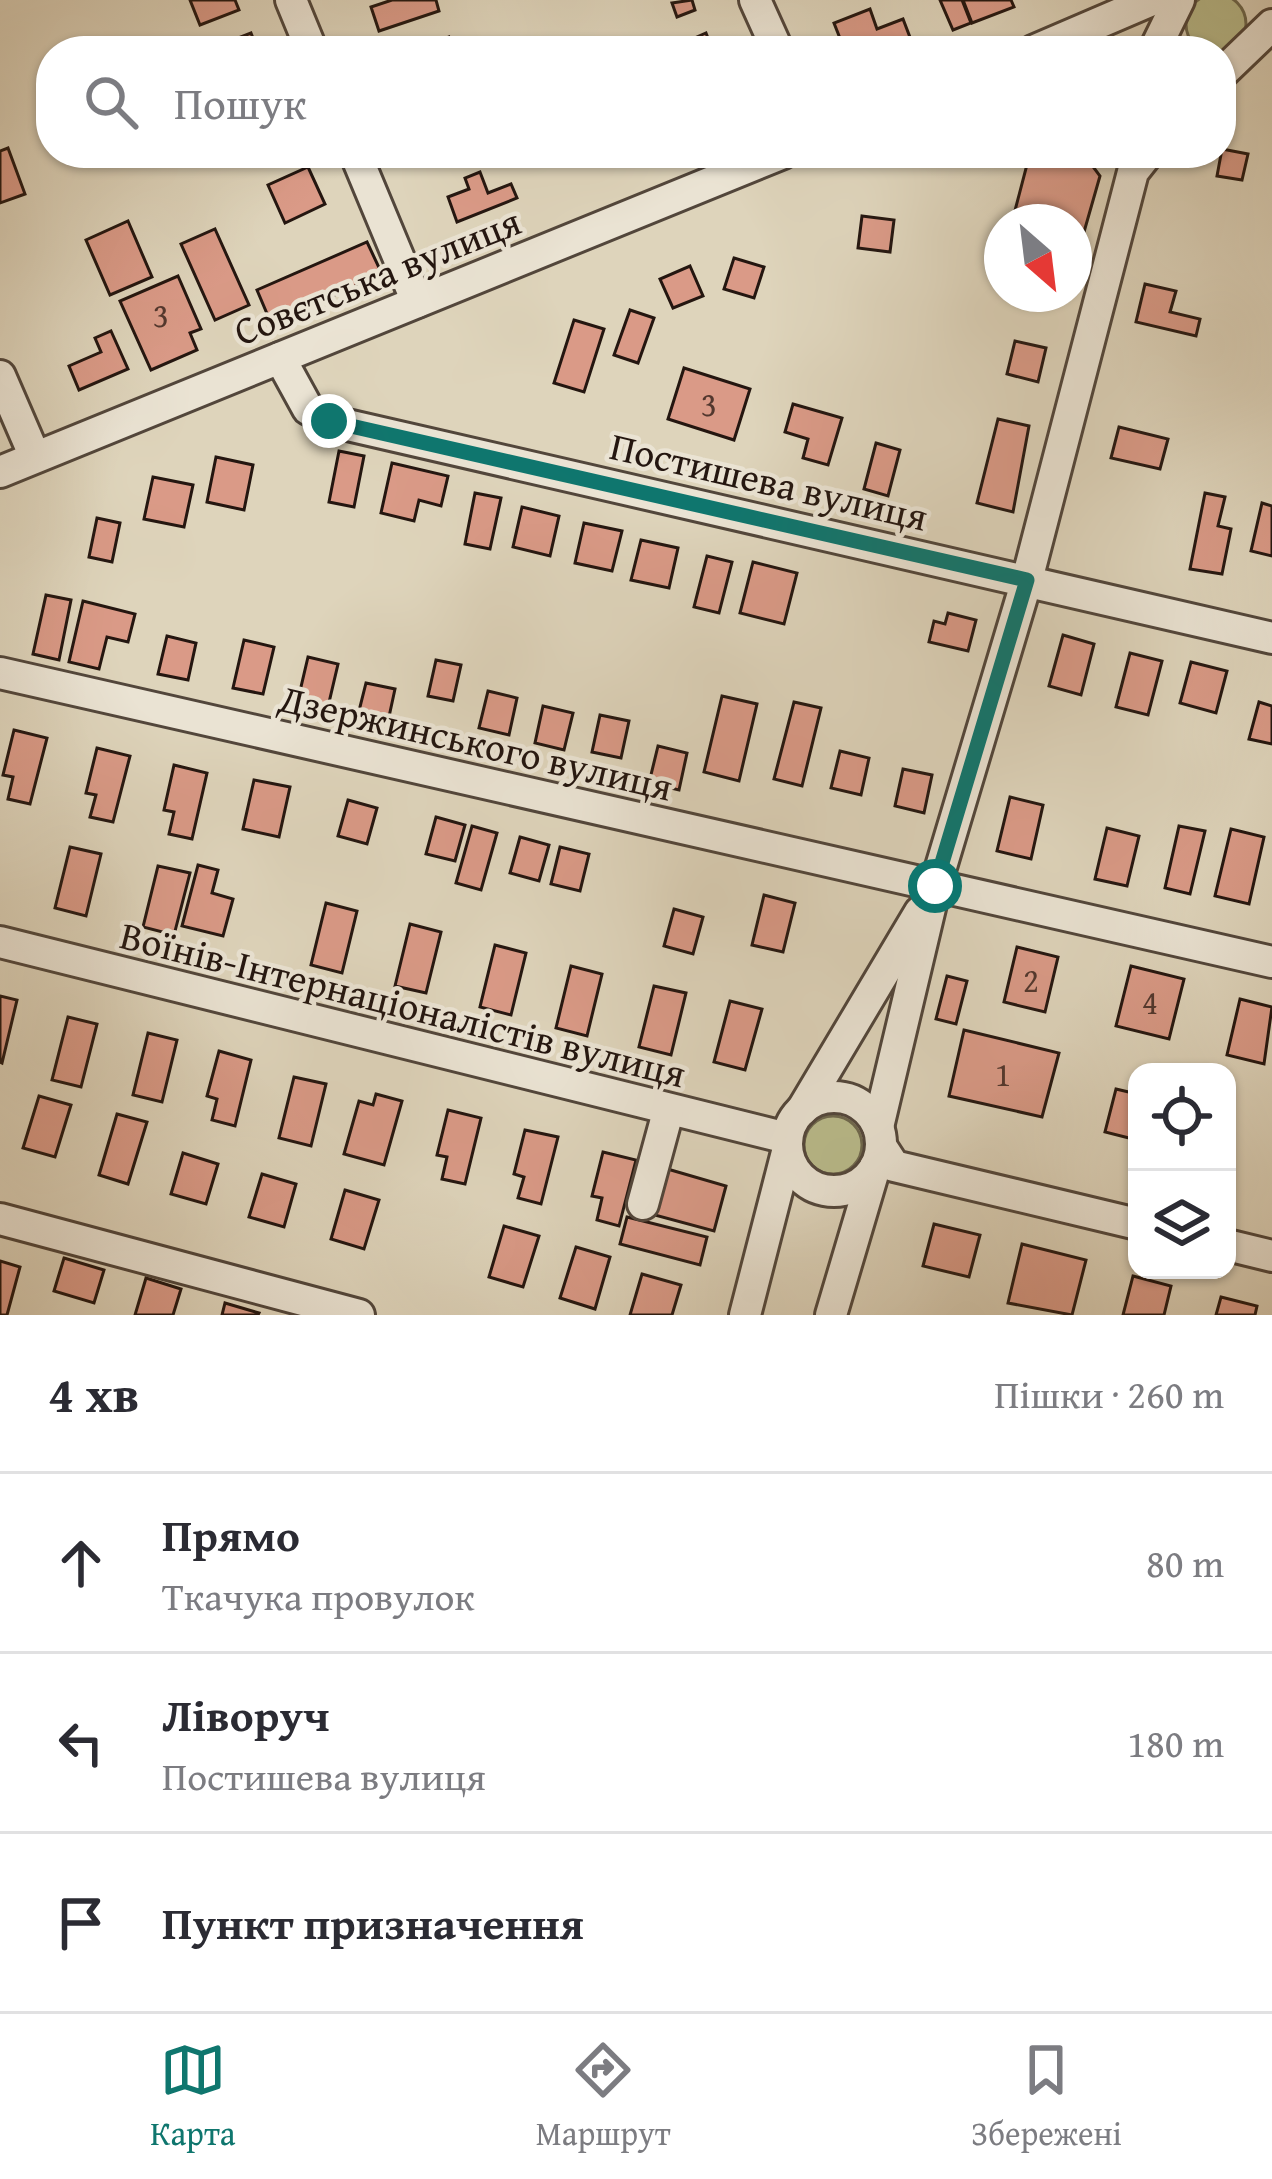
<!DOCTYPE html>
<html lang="uk">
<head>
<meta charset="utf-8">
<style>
  :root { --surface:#fff; --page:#f2f2f3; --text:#2b2b33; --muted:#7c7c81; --line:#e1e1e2; --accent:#0f766e }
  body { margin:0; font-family:"Gentium Book Plus",serif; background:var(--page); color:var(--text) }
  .controls { position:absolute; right:36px; bottom:36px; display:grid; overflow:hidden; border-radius:24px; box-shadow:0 3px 9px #0004 }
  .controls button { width:108px; height:108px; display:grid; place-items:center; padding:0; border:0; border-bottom:3px solid var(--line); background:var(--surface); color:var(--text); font:60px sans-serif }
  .compass { position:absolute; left:984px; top:204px; width:108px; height:108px; border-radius:50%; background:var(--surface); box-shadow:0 3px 9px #0004; rotate:152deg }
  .stop { position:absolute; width:36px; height:36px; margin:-27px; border:9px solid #0f766e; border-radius:50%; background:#fff }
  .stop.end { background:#0f766e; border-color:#fff; box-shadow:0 3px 12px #0008 }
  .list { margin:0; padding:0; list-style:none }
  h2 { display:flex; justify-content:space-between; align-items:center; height:156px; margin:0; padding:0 48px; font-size:51px }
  h2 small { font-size:39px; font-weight:400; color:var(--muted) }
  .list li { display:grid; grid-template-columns:78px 1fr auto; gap:36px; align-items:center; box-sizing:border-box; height:180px; padding:0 48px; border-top:3px solid var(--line) }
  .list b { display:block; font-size:45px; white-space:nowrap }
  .list p { margin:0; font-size:39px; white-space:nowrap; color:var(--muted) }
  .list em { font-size:39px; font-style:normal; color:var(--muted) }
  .icon { flex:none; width:66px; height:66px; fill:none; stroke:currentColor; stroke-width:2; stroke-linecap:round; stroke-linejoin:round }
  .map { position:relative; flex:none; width:1272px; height:1315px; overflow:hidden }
  .search { position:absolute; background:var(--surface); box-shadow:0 3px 9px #0004; left:36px; right:36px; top:36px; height:132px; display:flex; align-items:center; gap:30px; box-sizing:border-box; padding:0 42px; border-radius:48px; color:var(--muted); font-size:45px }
  .sheet { height:696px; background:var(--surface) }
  nav { display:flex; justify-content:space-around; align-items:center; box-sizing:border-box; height:168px; border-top:3px solid var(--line); background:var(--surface); font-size:33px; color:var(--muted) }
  nav a { display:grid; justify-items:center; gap:6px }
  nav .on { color:var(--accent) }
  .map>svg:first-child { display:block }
  .green { fill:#b9bb8b; stroke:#6e684e; stroke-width:3 }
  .building { fill:#da9a87; stroke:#241610; stroke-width:3 }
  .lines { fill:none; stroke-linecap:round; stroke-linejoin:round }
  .minor-casing { stroke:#52463b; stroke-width:36 }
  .minor { stroke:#eae3d3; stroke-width:30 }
  .route { stroke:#0f766e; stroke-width:15 }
  .labels { text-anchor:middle; stroke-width:9; stroke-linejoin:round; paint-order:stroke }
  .number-label { font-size:33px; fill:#52372e }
  .street-label { font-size:39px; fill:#241610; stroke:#eae3d3 }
</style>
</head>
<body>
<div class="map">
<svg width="1272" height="1315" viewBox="0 0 1272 1315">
  <rect width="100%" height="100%" fill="#ded4bb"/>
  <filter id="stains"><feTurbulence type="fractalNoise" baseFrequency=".00167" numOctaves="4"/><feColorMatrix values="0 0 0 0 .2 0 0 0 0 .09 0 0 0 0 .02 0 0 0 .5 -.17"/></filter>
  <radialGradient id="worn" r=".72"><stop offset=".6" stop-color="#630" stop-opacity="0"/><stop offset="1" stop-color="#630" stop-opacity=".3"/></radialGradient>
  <g class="green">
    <circle cx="1216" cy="24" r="30"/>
    <circle cx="833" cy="1145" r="29"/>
  </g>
  <g class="building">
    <polygon points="190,0 235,0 239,10 200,25"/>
    <polygon points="392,0 436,0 439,11 379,31 371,7"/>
    <polygon points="692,0 695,10 677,17 672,3"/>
    <polygon points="940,0 962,0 971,23 953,30"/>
    <polygon points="963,0 1011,0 1014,7 972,23"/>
    <polygon points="870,9 877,29 903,19 911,40 883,51 845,51 834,23"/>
    <polygon points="251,33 258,51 205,51"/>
    <polygon points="706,33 713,51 665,51"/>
    <polygon points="449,37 455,51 413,51"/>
    <polygon points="8,148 25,194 0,203 0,151"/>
    <polygon points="1222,149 1248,154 1242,180 1217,176"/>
    <polygon points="1030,153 1083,153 1100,176 1074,267 1074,222 1012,222"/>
    <polygon points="308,167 325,204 285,223 268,185"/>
    <polygon points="480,172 488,193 511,184 517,198 457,222 448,197 469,189 465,178"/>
    <polygon points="862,216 894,220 890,252 858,248"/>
    <polygon points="128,221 152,277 110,295 86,240"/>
    <polygon points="215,229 249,305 215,320 181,244"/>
    <polygon points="367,242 382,274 271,323 257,290"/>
    <polygon points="734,258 764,267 754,298 724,289"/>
    <polygon points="690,266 703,296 673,308 660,279"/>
    <polygon points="178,276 201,329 190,333 197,350 151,370 120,301"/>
    <polygon points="1145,284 1176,291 1170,312 1200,319 1196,336 1136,322"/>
    <polygon points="630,310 654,318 638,363 614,355"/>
    <polygon points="574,320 604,329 584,392 554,383"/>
    <polygon points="111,331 128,369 79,390 69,366 101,352 95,338"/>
    <polygon points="1015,341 1046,348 1038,382 1007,374"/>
    <polygon points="684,368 750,389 734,440 668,419"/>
    <polygon points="793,404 842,418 828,465 803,458 808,439 785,432"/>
    <polygon points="998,419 1029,426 1013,512 977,503"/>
    <polygon points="1119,427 1168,439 1160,469 1111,458"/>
    <polygon points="876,443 900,450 888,496 864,489"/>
    <polygon points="339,451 364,456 354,507 329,502"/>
    <polygon points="216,457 253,465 244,510 207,502"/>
    <polygon points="392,463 448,476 441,506 419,500 414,521 381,513"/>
    <polygon points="153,477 193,485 184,527 144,519"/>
    <polygon points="475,493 501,498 490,549 465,544"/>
    <polygon points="1205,493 1225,497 1218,526 1231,529 1222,574 1190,569"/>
    <polygon points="1262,503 1272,506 1272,556 1251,551"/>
    <polygon points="522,507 559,516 550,556 513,547"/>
    <polygon points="97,518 120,523 112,562 89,557"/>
    <polygon points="584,523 622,531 612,571 575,563"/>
    <polygon points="641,540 678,548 669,588 631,580"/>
    <polygon points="707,556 732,562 719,613 694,607"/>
    <polygon points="753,562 797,573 784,624 740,613"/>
    <polygon points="46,595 71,600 59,660 33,654"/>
    <polygon points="83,601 135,614 128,642 107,637 99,669 69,662"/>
    <polygon points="948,613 976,620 968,651 929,642 934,621 945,624"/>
    <polygon points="1063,635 1094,644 1081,695 1049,686"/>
    <polygon points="167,636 196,643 188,680 158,674"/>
    <polygon points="244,640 274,647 263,694 233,688"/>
    <polygon points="1130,653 1162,661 1148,715 1116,707"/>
    <polygon points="308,657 338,664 327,711 297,704"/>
    <polygon points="436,660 461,665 453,701 428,696"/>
    <polygon points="1191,662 1227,671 1216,713 1180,703"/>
    <polygon points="366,683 395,689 387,726 357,719"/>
    <polygon points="488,691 517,698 509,735 479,728"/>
    <polygon points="722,696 757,704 739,781 704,772"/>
    <polygon points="794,702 821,708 802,786 774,779"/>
    <polygon points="1259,702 1272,706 1272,744 1249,739"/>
    <polygon points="543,706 573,713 564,750 535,743"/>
    <polygon points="600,715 629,721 621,758 592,752"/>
    <polygon points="14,730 47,738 30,804 8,799 13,777 3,775"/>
    <polygon points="658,746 687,753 679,790 649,783"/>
    <polygon points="97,748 130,756 113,822 90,817 96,795 86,793"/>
    <polygon points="840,751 869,758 861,795 831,788"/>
    <polygon points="174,765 207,773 192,839 169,834 174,812 164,810"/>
    <polygon points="903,769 932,775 924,813 895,806"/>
    <polygon points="254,780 290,787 279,837 243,829"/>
    <polygon points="1010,797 1043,805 1031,859 997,851"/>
    <polygon points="348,800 377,808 367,844 338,836"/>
    <polygon points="436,817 465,825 455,861 426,854"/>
    <polygon points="472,826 497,833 481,890 456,883"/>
    <polygon points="1179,826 1205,831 1190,894 1165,888"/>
    <polygon points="1107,828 1139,836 1127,886 1095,879"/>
    <polygon points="1231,829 1264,837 1249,904 1215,896"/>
    <polygon points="520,837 549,845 539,881 510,873"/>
    <polygon points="70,847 101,854 86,916 55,908"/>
    <polygon points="560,847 589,854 580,891 551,884"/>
    <polygon points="198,865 218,870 212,893 233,899 223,936 182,926"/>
    <polygon points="158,866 190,873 174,935 143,927"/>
    <polygon points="764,895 795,903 783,952 752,945"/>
    <polygon points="326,903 357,911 342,973 311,965"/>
    <polygon points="674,909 703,917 693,954 664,946"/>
    <polygon points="410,924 441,932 426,993 395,986"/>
    <polygon points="495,945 526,953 511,1015 480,1007"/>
    <polygon points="1017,947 1058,957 1045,1012 1004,1002"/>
    <polygon points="571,966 602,974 587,1036 556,1028"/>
    <polygon points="1131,966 1184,979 1169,1039 1116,1026"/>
    <polygon points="947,976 967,981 956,1024 936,1019"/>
    <polygon points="654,986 686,993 671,1055 639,1047"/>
    <polygon points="0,996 17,1000 2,1063 0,1062"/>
    <polygon points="1240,999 1272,1007 1264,1064 1227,1055"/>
    <polygon points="730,1001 762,1009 745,1070 714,1062"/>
    <polygon points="68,1017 97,1024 81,1087 52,1080"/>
    <polygon points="964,1030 1059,1053 1042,1117 949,1096"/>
    <polygon points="148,1033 177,1040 162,1102 133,1095"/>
    <polygon points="219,1051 251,1060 235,1126 212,1120 217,1099 207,1096"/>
    <polygon points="294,1077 326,1084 311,1146 279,1138"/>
    <polygon points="1116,1089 1137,1094 1137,1140 1105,1132"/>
    <polygon points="376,1094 402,1101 384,1165 344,1154 359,1101 373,1105"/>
    <polygon points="39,1096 71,1105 55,1157 23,1148"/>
    <polygon points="448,1110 481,1118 465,1184 442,1179 447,1157 437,1155"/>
    <polygon points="117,1114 147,1122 128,1184 99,1175"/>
    <polygon points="525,1130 558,1137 541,1204 518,1198 524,1177 514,1174"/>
    <polygon points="603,1152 636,1160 619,1226 597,1220 602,1198 592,1196"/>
    <polygon points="183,1153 218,1164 206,1204 171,1194"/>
    <polygon points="664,1168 726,1186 714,1231 651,1214"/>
    <polygon points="262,1174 296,1184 284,1227 249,1217"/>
    <polygon points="345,1190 379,1200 364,1249 331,1239"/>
    <polygon points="627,1217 707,1237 700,1265 620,1244"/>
    <polygon points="934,1224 980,1235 969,1277 923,1266"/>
    <polygon points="504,1226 539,1236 523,1287 489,1277"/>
    <polygon points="1022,1244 1086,1260 1072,1315 1008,1303"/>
    <polygon points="576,1247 610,1257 595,1309 560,1298"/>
    <polygon points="64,1258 104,1270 94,1303 54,1291"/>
    <polygon points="0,1261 20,1267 7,1315 0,1315"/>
    <polygon points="642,1274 681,1285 672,1315 630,1315"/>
    <polygon points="1133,1276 1171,1286 1164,1315 1123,1315"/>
    <polygon points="146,1278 181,1289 173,1315 135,1315"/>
    <polygon points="1221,1297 1257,1306 1255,1315 1216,1315"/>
    <polygon points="225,1303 259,1313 258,1315 222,1315"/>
  </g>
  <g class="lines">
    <defs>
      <g id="minor">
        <polyline points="291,0 312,51"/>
        <polyline points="755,0 778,51"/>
        <polyline points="1033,51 1152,0"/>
        <polyline points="1154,51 1179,0"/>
        <polyline points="1221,74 1272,25"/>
        <polyline points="355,153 417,302"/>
        <polyline points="280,358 308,409 330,421 1272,638"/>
        <polyline points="0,376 35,457"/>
        <polyline points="0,472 783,153"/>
        <polyline points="0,673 1272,962"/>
        <polyline points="0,942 787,1138"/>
        <circle cx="834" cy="1144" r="47"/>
        <polyline points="802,1110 920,912"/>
        <polyline points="878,1127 935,887 1027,580 1133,172 1148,153"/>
        <polyline points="881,1146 894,1166 1137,1224"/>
        <polyline points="643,1204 668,1112"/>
        <polyline points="0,1219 359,1315"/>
        <polyline points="1227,1245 1272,1256"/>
        <polyline points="745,1315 787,1152"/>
        <polyline points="831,1315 875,1167"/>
      </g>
    </defs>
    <use href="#minor" class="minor-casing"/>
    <use href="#minor" class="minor"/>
  </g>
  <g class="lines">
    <polyline class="route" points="329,421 1027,580 935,886"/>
  </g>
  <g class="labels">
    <g class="number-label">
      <text x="161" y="327">3</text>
      <text x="709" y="416">3</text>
      <text x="1031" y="992">2</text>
      <text x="1150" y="1014">4</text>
      <text x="1003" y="1086">1</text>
    </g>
    <g class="street-label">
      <text transform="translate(377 276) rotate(-22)" y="14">Совєтська вулиця</text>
      <text transform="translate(769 481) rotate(13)" y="14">Постишева вулиця</text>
      <text transform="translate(476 742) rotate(13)" y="14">Дзержинського вулиця</text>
      <text transform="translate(403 1004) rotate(14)" y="14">Воїнів-Інтернаціоналістів вулиця</text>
    </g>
  </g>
  <rect width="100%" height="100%" filter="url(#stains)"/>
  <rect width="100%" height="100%" fill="url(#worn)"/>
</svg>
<div class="controls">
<button><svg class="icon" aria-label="locate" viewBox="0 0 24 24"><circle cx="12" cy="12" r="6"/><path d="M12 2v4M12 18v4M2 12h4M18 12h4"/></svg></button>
<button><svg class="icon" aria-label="layers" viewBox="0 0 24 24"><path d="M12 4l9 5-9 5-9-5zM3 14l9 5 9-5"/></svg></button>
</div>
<svg class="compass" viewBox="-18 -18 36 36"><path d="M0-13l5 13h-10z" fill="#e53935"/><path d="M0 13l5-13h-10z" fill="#7c7c81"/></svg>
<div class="stop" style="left:935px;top:886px"></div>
<div class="stop end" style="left:329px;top:421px"></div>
<div class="search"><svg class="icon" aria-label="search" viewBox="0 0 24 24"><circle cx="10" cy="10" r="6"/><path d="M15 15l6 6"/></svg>Пошук</div>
</div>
<section class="sheet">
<h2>4 хв<small>Пішки · 260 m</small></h2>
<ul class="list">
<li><svg class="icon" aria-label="ahead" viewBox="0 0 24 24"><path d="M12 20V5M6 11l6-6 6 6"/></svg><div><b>Прямо</b><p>Ткачука провулок</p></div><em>80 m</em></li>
<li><svg class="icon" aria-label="left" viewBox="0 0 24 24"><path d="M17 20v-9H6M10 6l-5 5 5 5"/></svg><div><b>Ліворуч</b><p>Постишева вулиця</p></div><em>180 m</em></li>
<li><svg class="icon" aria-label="arrive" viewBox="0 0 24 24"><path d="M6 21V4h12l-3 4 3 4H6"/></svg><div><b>Пункт призначення</b></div></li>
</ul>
</section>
<nav>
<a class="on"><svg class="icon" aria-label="map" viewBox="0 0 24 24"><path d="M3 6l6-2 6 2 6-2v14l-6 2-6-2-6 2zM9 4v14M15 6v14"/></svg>Карта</a>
<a><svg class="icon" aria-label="directions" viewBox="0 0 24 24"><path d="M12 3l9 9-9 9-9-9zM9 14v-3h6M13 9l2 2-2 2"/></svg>Маршрут</a>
<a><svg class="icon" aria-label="saved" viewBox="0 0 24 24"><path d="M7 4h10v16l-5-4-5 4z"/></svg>Збережені</a>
</nav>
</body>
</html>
